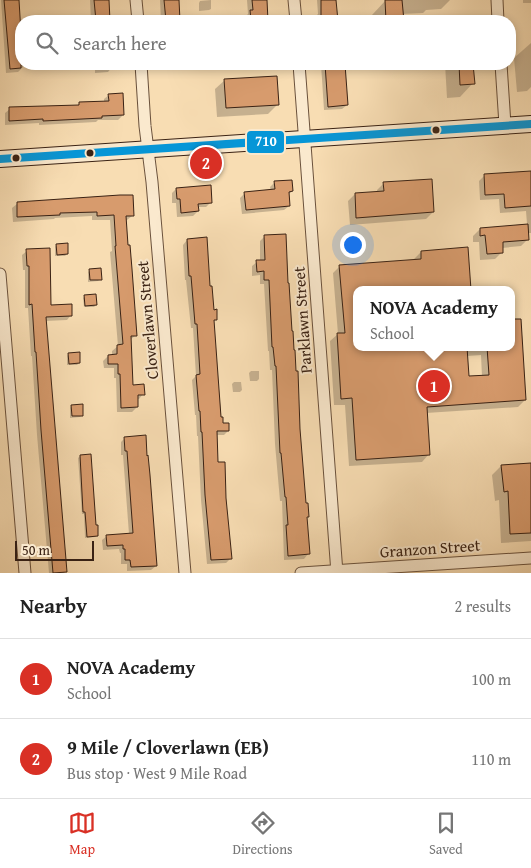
<!DOCTYPE html>
<html lang="en">
<head>
<meta charset="utf-8">
<style>
  :root { --surface:#fff; --page:#f2f2f2; --text:#222; --muted:#767676; --line:#e0e0e0; --accent:#d93025 }
  body { margin:0; font-family:"Gentium Book Plus",serif; background:var(--page); color:var(--text) }
  .scale { position:absolute; left:15px; bottom:12px; width:79px; box-sizing:border-box; padding-left:5px; border:2px solid #3a2214; border-top:0; font-size:14px; line-height:18px; white-space:nowrap; color:#3a2214; -webkit-text-stroke:4px #fae9ce; paint-order:stroke }
  .you { position:absolute; left:352px; top:244px; width:18px; height:18px; margin:-12px; border:4px solid #fff; border-radius:50%; background:#1a73e8; box-shadow:0 0 0 8px #1a73e833 }
  .badge { display:grid; place-items:center; width:32px; height:32px; border-radius:50%; background:var(--accent); color:#fff; font-size:16px; font-weight:700 }
  .pin { position:absolute; translate:-50% -50%; border:2px solid #fff; box-shadow:0 1px 5px #0006 }
  .popup { position:absolute; left:353px; top:286px; width:162px; height:65px; box-sizing:border-box; display:grid; place-content:center; border-radius:10px; background:var(--surface); filter:drop-shadow(0 1px 4px #0005); font-size:16px; white-space:nowrap; color:var(--muted) }
  .popup b { font-size:19px; color:var(--text) }
  .popup::after { content:''; position:absolute; left:50%; top:100%; margin-left:-10px; border:10px solid transparent; border-top-color:var(--surface) }
  .list { margin:0; padding:0; list-style:none }
  h2 { display:flex; justify-content:space-between; align-items:center; height:65px; margin:0; padding:0 20px; font-size:21px }
  h2 small { font-size:16px; font-weight:400; color:var(--muted) }
  .list li { display:grid; grid-template-columns:32px 1fr auto; gap:15px; align-items:center; box-sizing:border-box; height:80px; padding:0 20px; border-top:1px solid var(--line) }
  .list b { display:block; font-size:19px; white-space:nowrap }
  .list p { margin:0; font-size:16px; white-space:nowrap; color:var(--muted) }
  .list em { font-size:16px; font-style:normal; color:var(--muted) }
  .icon { flex:none; width:28px; height:28px; fill:none; stroke:currentColor; stroke-width:2; stroke-linecap:round; stroke-linejoin:round }
  .map { position:relative; flex:none; width:531px; height:573px; overflow:hidden }
  .search { position:absolute; background:var(--surface); box-shadow:0 2px 8px #0003; left:15px; right:15px; top:15px; height:55px; display:flex; align-items:center; gap:12px; box-sizing:border-box; padding:0 18px; border-radius:20px; color:var(--muted); font-size:19px }
  .sheet { height:225px; background:var(--surface) }
  nav { display:flex; justify-content:space-around; align-items:center; box-sizing:border-box; height:70px; border-top:1px solid var(--line); background:var(--surface); font-size:14px; color:var(--muted) }
  nav a { display:grid; justify-items:center; gap:2px }
  nav .on { color:var(--accent) }
  .map>svg:first-child { display:block }
  .shadow { fill:#0003; fill-rule:evenodd }
  .building { fill:#d79b6d; stroke:#3a2214 }
  .lines { fill:none; stroke-linecap:round; stroke-linejoin:round }
  .street-casing { stroke:#6a513c; stroke-width:13 }
  .secondary-casing { stroke:#3a2214; stroke-width:18 }
  .street { stroke:#fae9ce; stroke-width:11 }
  .secondary { stroke:#fae9ce; stroke-width:16 }
  .bus-1-casing { stroke:#fae9ce; stroke-width:11 }
  .bus-1 { stroke:#0696d7; stroke-width:8 }
  .bus-dot { fill:#3a2214; stroke:#fae9ce; stroke-width:2 }
  .labels { text-anchor:middle; stroke-width:4; stroke-linejoin:round; paint-order:stroke }
  .street-label { font-size:16px; fill:#3a2214; stroke:#fae9ce }
  .line-badge { stroke:#fae9ce; stroke-width:2 }
  .badge-label { font-size:14px; text-anchor:middle; font-weight:bold; fill:#fff }
</style>
</head>
<body>
<div class="map">
<svg width="531" height="573" viewBox="0 0 531 573">
  <rect width="100%" height="100%" fill="#f8ddb3"/>
  <filter id="stains"><feTurbulence type="fractalNoise" baseFrequency=".004" numOctaves="4"/><feColorMatrix values="0 0 0 0 .2 0 0 0 0 .09 0 0 0 0 .02 0 0 0 .5 -.17"/></filter>
  <radialGradient id="worn" r=".72"><stop offset=".6" stop-color="#630" stop-opacity="0"/><stop offset="1" stop-color="#630" stop-opacity=".3"/></radialGradient>
  <g class="shadow">
    <polygon points="1,0 18,0 20,36 21,36 21,64 22,64 23,67 18,72 6,73"/>
    <polygon points="90,0 107,0 109,21 91,21"/>
    <polygon points="160,0 178,0 179,21 161,21"/>
    <polygon points="211,0 211,9 209,10 199,11 199,3 200,1"/>
    <polygon points="247,0 265,0 266,21 246,21 246,16 248,14"/>
    <polygon points="317,0 335,0 336,21 317,21 316,16 318,14"/>
    <polygon points="390,0 450,0 441,9 426,10 423,13 402,14 402,21 372,21 372,15 385,1"/>
    <rect x="523" y="0" width="8" height="3"/>
    <polygon points="74,17 74,21 64,21 66,18"/>
    <polygon points="531,43 531,87 527,91 517,92 514,58"/>
    <polygon points="95,64 112,64 112,67 108,72 95,73"/>
    <polygon points="321,64 344,64 347,105 342,109 324,110"/>
    <polygon points="445,64 472,64 473,83 460,97 447,98"/>
    <polygon points="225,80 278,104 268,114 217,117 215,89"/>
    <polygon points="109,95 123,115 118,120 98,120 96,122 39,125 39,123 5,125 5,113 10,109 77,106 79,104 104,103 104,99"/>
    <polygon points="531,173 531,233 527,233 528,239 521,246 502,248 502,252 495,259 480,260 479,242 473,242 473,236 480,229 513,227 515,225 527,224 526,211 500,213 499,199 480,200 479,181 484,176"/>
    <polygon points="275,182 292,191 288,195 289,206 284,210 242,214 240,198 245,193 271,191 270,187"/>
    <polygon points="384,183 433,212 426,219 350,225 348,201 355,194 377,193 377,190"/>
    <polygon points="176,189 211,202 206,207 197,207 198,211 193,216 177,217 176,203 172,203 172,193"/>
    <polygon points="17,204 132,216 127,220 125,220 136,335 130,340 132,386 143,394 139,399 137,399 137,407 132,412 117,412 116,378 114,378 114,368 104,368 103,361 108,356 112,356 112,351 118,346 110,252 112,251 110,220 92,220 92,216 55,218 54,219 13,222 12,208"/>
    <polygon points="265,236 298,429 307,517 306,518 308,554 304,559 284,560 282,501 280,501 275,444 272,370 270,370 269,351 268,351 264,284 260,284 260,275 252,276 252,266 257,262 260,262 260,241"/>
    <polygon points="187,240 209,287 213,311 216,319 213,322 222,424 228,431 224,435 216,435 217,463 225,498 231,558 226,563 207,564 201,500 198,436 197,436 196,415 195,415 192,380 196,376 193,328 191,328 186,280 185,280 183,245"/>
    <polygon points="56,245 67,254 65,256 55,256 55,247"/>
    <polygon points="27,251 50,307 71,315 67,320 45,321 65,571 64,573 49,573 37,435 32,356 31,356 28,308 25,308 25,270 23,270 22,255"/>
    <path d="M 421,252 L 470,290 L 356,290 L 356,347 L 512,347 L 512,320 L 519,320 L 525,400 L 518,407 L 426,413 L 429,454 L 422,462 L 349,466 L 345,405 L 334,405 L 330,341 L 338,334 L 333,273 L 340,266 L 414,261 L 414,259 ZM 481,355 L 482,377 L 468,378 L 467,356 Z"/>
    <polygon points="90,270 100,279 98,281 88,282 88,272"/>
    <polygon points="85,296 96,305 94,307 84,307 83,298"/>
    <polygon points="68,354 79,363 77,365 67,365 67,356"/>
    <polygon points="251,371 259,371 259,379 257,381 250,381 249,373"/>
    <polygon points="234,382 241,382 242,390 240,392 233,392 232,384"/>
    <polygon points="71,406 82,415 80,417 70,418 70,408"/>
    <polygon points="125,438 156,566 151,570 127,571 127,564 121,564 121,553 120,553 119,549 103,550 102,540 107,536 129,534 123,455 121,455 121,442"/>
    <polygon points="80,456 97,535 95,537 85,538 84,514 82,514 78,458"/>
    <polygon points="531,464 531,541 501,543 499,500 495,501 492,475 501,466"/>
  </g>
  <g class="building">
    <polygon points="4,0 19,0 21,33 21,68 10,69"/>
    <polygon points="94,0 109,0 110,21 96,21"/>
    <polygon points="164,0 179,0 180,21 166,21"/>
    <polygon points="252,0 267,0 268,21 251,21 250,10 253,10"/>
    <polygon points="321,0 336,0 338,21 321,21"/>
    <polygon points="385,0 402,0 404,21 386,21"/>
    <polygon points="325,64 345,64 348,105 328,107"/>
    <polygon points="459,64 473,64 475,84 460,85"/>
    <polygon points="277,76 279,105 226,108 224,79"/>
    <polygon points="123,93 124,115 102,116 102,118 43,121 43,119 9,121 9,107 79,105 79,102 109,101 108,94"/>
    <polygon points="531,171 531,206 505,208 504,194 485,195 484,174"/>
    <polygon points="432,179 434,212 356,218 355,193 384,191 383,182"/>
    <polygon points="292,180 293,191 289,192 290,206 246,210 244,192 275,189 274,181"/>
    <polygon points="211,185 212,203 198,204 199,211 181,213 180,199 177,199 176,188"/>
    <polygon points="120,195 133,195 134,216 126,216 128,245 130,245 132,269 137,336 131,336 133,385 144,384 145,395 138,395 138,407 121,408 120,374 118,374 118,364 108,364 108,355 117,354 117,345 123,344 115,246 116,246 114,215 97,216 97,212 60,213 60,215 17,217 17,202"/>
    <polygon points="528,224 529,240 503,242 503,253 487,254 485,235 480,236 480,228"/>
    <polygon points="286,234 288,283 289,283 292,331 293,331 294,350 295,350 296,371 298,371 300,429 306,503 308,503 309,517 307,517 310,554 288,556 286,525 288,525 286,497 285,497 281,453 280,453 276,366 275,366 273,347 272,347 269,280 264,280 264,271 257,272 256,260 265,260 264,235"/>
    <polygon points="207,237 210,286 212,286 214,310 217,309 217,320 214,320 221,417 223,417 223,423 229,423 229,431 217,431 218,462 225,462 226,498 232,559 211,560 205,495 202,432 201,432 200,411 199,411 196,375 200,374 197,324 195,324 191,276 189,276 187,239"/>
    <polygon points="68,243 68,254 57,255 56,244"/>
    <polygon points="468,247 471,290 430,290 430,287 406,290 356,290 356,347 467,347 469,376 489,375 487,347 512,347 512,319 521,319 526,400 427,407 430,455 356,460 352,398 341,399 337,333 345,333 339,265 421,259 421,251"/>
    <polygon points="50,248 51,305 72,304 72,316 46,317 67,572 53,573 41,430 36,352 35,352 32,304 29,305 29,266 27,266 26,249"/>
    <polygon points="101,268 102,280 90,280 89,269"/>
    <polygon points="96,294 97,305 85,306 84,295"/>
    <polygon points="80,352 80,363 69,364 68,353"/>
    <polygon points="83,404 83,416 72,416 71,405"/>
    <polygon points="146,435 147,456 148,455 150,475 157,566 131,567 130,560 125,560 125,549 123,549 123,545 107,546 106,535 133,533 127,451 125,451 124,437"/>
    <polygon points="91,454 96,525 98,525 98,536 87,537 85,512 83,512 80,455"/>
    <polygon points="531,463 531,533 510,534 508,491 504,492 501,465"/>
  </g>
  <g class="lines">
    <defs>
      <g id="street">
        <polyline points="136,0 138,21"/>
        <polyline points="294,0 296,21"/>
        <polyline points="497,0 498,21"/>
        <polyline points="141,64 145,126 152,182 185,573"/>
        <polyline points="299,64 337,573"/>
        <polyline points="501,64 505,125"/>
        <polyline points="0,274 25,573"/>
        <polyline points="301,573 531,558"/>
      </g>
      <polyline id="secondary" points="0,159 531,124"/>
    </defs>
    <use href="#street" class="street-casing"/>
    <use href="#secondary" class="secondary-casing"/>
    <use href="#street" class="street"/>
    <use href="#secondary" class="secondary"/>
    <defs>
      <polyline id="bus-1" points="0,159 531,124"/>
    </defs>
    <use href="#bus-1" class="bus-1-casing"/>
    <use href="#bus-1" class="bus-1"/>
  </g>
  <g class="bus-dot">
    <circle cx="436" cy="130" r="4.5"/>
    <circle cx="90" cy="153" r="4.5"/>
    <circle cx="16" cy="158" r="4.5"/>
  </g>
  <g class="labels">
    <g class="street-label">
      <text transform="translate(147 320) rotate(-95)" y="6">Cloverlawn Street</text>
      <text transform="translate(302 320) rotate(-94)" y="6">Parklawn Street</text>
      <text transform="translate(430 548) rotate(-4)" y="6">Granzon Street</text>
    </g>
  </g>
  <rect class="line-badge" x="246" y="130" width="39" height="24" rx="5" fill="#0696d7"/>
  <g class="badge-label">
    <text x="266" y="146">710</text>
  </g>
  <rect width="100%" height="100%" filter="url(#stains)"/>
  <rect width="100%" height="100%" fill="url(#worn)"/>
</svg>
<div class="scale">50 m</div>
<div class="you"></div>
<div class="pin badge" style="left:434px;top:386px">1</div>
<div class="popup"><b>NOVA Academy</b>School</div>
<div class="pin badge" style="left:206px;top:163px">2</div>
<div class="search"><svg class="icon" aria-label="search" viewBox="0 0 24 24"><circle cx="10" cy="10" r="6"/><path d="M15 15l6 6"/></svg>Search here</div>
</div>
<section class="sheet">
<h2>Nearby<small>2 results</small></h2>
<ul class="list">
<li><span class="badge">1</span><div><b>NOVA Academy</b><p>School</p></div><em>100 m</em></li>
<li><span class="badge">2</span><div><b>9 Mile / Cloverlawn (EB)</b><p>Bus stop · West 9 Mile Road</p></div><em>110 m</em></li>
</ul>
</section>
<nav>
<a class="on"><svg class="icon" aria-label="map" viewBox="0 0 24 24"><path d="M3 6l6-2 6 2 6-2v14l-6 2-6-2-6 2zM9 4v14M15 6v14"/></svg>Map</a>
<a><svg class="icon" aria-label="directions" viewBox="0 0 24 24"><path d="M12 3l9 9-9 9-9-9zM9 14v-3h6M13 9l2 2-2 2"/></svg>Directions</a>
<a><svg class="icon" aria-label="saved" viewBox="0 0 24 24"><path d="M7 4h10v16l-5-4-5 4z"/></svg>Saved</a>
</nav>
</body>
</html>
